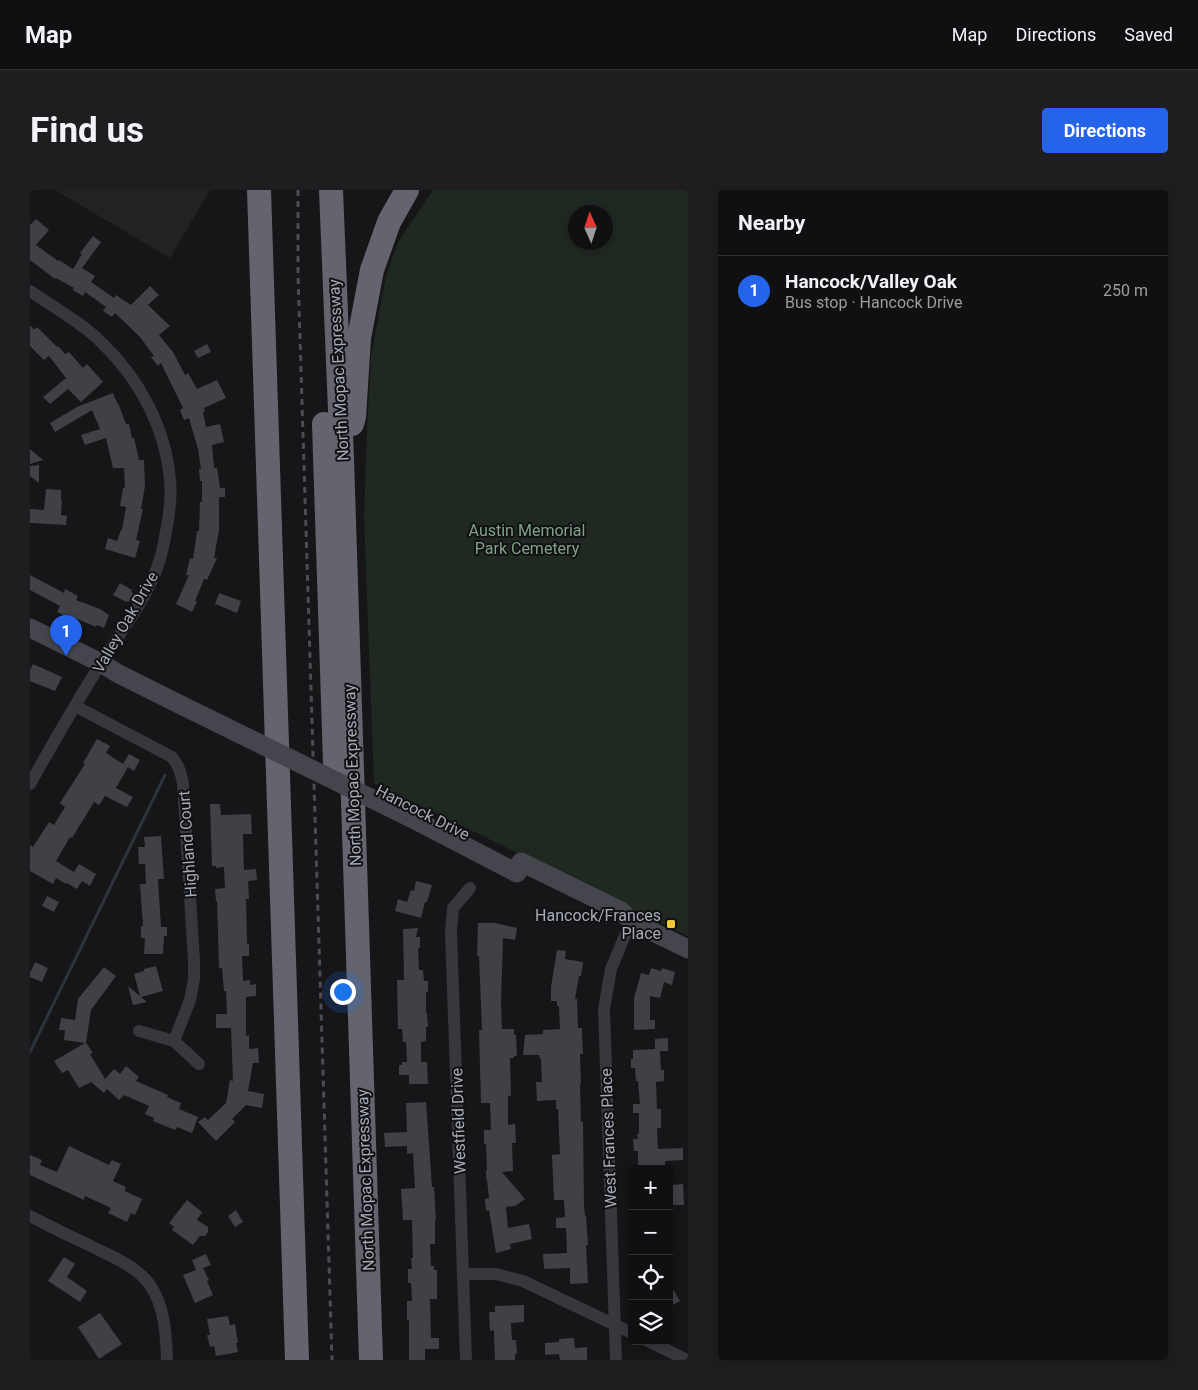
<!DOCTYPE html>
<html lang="en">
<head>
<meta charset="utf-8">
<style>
  :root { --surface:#101012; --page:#1e1e20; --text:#f1f3f6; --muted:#9c9d9f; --line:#303032; --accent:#2563eb }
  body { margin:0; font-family:Roboto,sans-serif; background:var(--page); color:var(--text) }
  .controls { position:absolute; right:15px; bottom:15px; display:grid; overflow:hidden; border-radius:5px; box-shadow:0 2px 12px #0003 }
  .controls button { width:45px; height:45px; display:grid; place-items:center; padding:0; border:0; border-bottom:1px solid var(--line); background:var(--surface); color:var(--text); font:25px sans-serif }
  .compass { position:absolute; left:538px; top:15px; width:45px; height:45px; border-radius:50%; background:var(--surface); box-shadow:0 2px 12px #0003; rotate:357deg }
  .you { position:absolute; left:312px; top:801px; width:18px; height:18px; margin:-12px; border:4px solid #fff; border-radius:50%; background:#1a73e8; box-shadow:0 0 0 8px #1a73e833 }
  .badge { display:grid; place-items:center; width:32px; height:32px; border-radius:50%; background:var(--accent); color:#fff; font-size:16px; font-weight:700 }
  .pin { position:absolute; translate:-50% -41px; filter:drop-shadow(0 1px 2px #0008) }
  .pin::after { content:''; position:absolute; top:26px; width:18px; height:15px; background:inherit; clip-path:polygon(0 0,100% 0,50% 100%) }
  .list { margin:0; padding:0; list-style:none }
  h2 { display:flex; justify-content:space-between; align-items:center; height:65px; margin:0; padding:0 20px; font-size:21px }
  h2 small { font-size:16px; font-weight:400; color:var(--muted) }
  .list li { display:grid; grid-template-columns:32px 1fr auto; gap:15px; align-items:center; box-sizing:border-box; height:70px; padding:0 20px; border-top:1px solid var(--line) }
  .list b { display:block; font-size:19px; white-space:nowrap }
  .list p { margin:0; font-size:16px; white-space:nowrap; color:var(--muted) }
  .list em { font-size:16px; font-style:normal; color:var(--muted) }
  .icon { flex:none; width:28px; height:28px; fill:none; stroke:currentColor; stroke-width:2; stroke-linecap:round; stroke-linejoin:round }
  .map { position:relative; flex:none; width:658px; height:1170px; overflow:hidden; border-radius:5px }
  header { display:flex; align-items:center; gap:30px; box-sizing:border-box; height:70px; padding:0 25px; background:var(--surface); border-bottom:1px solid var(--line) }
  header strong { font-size:24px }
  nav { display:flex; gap:28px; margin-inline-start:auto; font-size:18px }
  .intro { display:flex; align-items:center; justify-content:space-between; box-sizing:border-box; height:120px; padding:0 30px }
  h1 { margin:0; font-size:35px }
  .button { padding:12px 22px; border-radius:5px; background:var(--accent); color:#fff; font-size:18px; font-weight:700 }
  main { display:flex; gap:30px; padding:0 30px }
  aside { flex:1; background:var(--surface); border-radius:5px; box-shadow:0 2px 12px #0003 }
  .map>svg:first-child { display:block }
  .built { fill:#222225 }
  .green { fill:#202822; fill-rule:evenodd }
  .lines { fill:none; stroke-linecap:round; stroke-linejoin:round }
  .stream { stroke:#2c333c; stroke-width:3 }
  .building { fill:#404045 }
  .street { stroke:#37373d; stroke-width:12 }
  .secondary { stroke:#45464d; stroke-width:19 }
  .highway { stroke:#63646e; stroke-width:24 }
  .rail { stroke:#4c4d54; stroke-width:3; stroke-dasharray:6 5; stroke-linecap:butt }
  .secondary-bridge { stroke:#45464d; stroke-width:19 }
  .poi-dot { fill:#efca37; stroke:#111113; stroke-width:2 }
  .labels { text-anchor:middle; stroke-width:4; stroke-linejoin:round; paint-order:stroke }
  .street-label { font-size:16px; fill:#a8abb8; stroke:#111113 }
  .park-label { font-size:16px; fill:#7fa286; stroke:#111113 }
  .poi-label { font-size:16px; fill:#a8abb8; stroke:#111113; text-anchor:end }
</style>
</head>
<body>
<header>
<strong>Map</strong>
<nav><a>Map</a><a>Directions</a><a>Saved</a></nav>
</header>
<div class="intro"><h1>Find us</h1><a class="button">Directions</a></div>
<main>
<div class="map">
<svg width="658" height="1170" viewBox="0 0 658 1170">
  <rect width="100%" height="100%" fill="#161618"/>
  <polygon class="built" points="25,0 180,0 140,68"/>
  <path class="green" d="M 403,0 L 658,0 L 658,746 L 344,593 L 334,327 L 337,238 L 341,167 L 356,86 L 368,52 ZM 546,22 L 576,22 L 576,52 L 546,52 Z"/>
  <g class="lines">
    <polyline class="stream" points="0,862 135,585"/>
  </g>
  <g class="building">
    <polygon points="6,29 19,40 6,55 28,71 29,70 43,79 52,64 50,63 63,46 71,52 52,78 65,86 61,92 84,108 86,105 101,115 120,96 129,105 118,115 140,136 129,145 143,162 155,185 158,183 167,199 187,190 196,208 174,218 175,221 173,222 176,237 190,234 194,252 182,255 184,278 187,278 190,298 195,298 195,307 189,307 189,340 184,368 187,368 177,390 174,389 165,411 167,412 162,422 146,414 159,385 156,385 160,368 163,369 167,341 169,341 170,312 172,312 172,291 170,291 169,279 171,279 168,259 159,228 154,230 150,220 153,218 131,173 128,176 121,167 124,166 110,147 85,123 82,127 73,121 76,117 55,102 53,106 43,100 44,98 26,88 25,89 0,70 0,35"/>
    <polygon points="0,135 4,140 7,137 27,157 28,156 35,164 39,162 53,178 57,174 73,192 51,212 38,199 20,214 13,207 36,188 19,166 14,170 0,156"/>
    <polygon points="177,154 181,162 168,168 164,161"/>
    <polygon points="83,203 87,213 88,213 96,234 99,234 102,248 104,248 109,270 114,270 115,296 111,319 113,319 106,350 110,351 105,368 75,359 78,348 87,351 91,340 92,340 96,317 90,316 93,298 95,298 94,278 83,278 76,248 55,255 51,245 70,239 62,220 25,242 20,233 47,217"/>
    <polygon points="0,259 13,270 0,274"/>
    <polygon points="9,275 9,293 0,286 0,276"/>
    <polygon points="16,299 31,300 31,311 32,311 31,325 37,326 36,335 0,333 0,319 14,320"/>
    <polygon points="0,385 34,403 35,399 48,406 46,410 70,419 79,425 74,438 67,435 66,437 38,425 37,427 27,422 30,416 0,400"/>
    <polygon points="90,393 102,400 101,402 104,404 99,412 97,411 96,412 83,405"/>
    <polygon points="189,403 211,411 207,423 185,414"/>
    <polygon points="3,474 32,487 25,501 0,491 0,480"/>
    <polygon points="67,549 80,556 76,563 93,574 99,564 110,570 104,581 98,577 86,598 103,607 97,617 75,606 69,615 64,612 42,648 40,647 26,671 44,682 49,674 66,684 60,696 52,691 47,699 37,693 36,694 26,688 23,694 0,681 0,655 3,657 19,632 24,635 35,617 30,613 55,574 53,573"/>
    <polygon points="180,614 190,614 191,625 221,624 222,644 213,644 214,680 226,679 227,690 218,691 219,709 216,709 217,754 219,754 219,766 212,766 213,791 220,790 220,795 226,794 226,806 216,807 216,846 219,845 219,859 228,858 229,873 223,873 218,901 234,904 232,918 216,915 202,929 205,932 186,951 168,932 175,927 178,930 196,913 200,890 203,891 201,838 186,838 186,824 197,824 196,801 194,801 192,778 189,778 187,711 186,711 185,699 195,698 194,677 186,678 186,676 182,676"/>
    <polygon points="131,646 134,689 128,689 131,737 137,737 137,746 134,746 133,764 114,764 115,748 111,748 111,736 113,736 110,694 116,694 115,674 109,674 108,657 115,657 114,647"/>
    <polygon points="386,691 402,695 397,712 395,712 391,728 365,721 368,709 377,712 381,700 384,701"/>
    <polygon points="17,706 29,712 24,722 12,716"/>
    <polygon points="448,733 465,733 487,738 485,750 473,748 471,813 472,839 484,839 484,845 486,845 487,866 484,866 484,868 480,868 481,906 478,906 478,935 485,934 486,953 482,953 483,981 472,982 495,1009 485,1016 476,1017 478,1038 499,1034 502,1049 480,1054 481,1059 466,1063 459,1020 456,1021 455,1009 459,1008 457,989 456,989 456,981 457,980 456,954 454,954 454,940 461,940 460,913 451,913 449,840 452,840 449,766 447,766"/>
    <polygon points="388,738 386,747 390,747 390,758 388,758 389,780 393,780 394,791 398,791 398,802 396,802 396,823 397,823 398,837 396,837 396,851 391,852 391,872 397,872 398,894 379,894 379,885 369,885 369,875 372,875 372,872 377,872 376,852 373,852 372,839 368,839 367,790 374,790 373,739"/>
    <polygon points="527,760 536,761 535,769 553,772 551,786 549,786 545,809 547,809 548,838 552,838 552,844 553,864 550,864 551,894 550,894 551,932 553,932 554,1016 555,1026 556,1026 558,1055 556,1055 558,1093 540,1094 540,1078 514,1079 513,1064 537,1063 536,1038 526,1038 526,1028 535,1027 534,1010 524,1010 522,965 530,964 528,919 526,919 526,910 507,911 506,892 512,892 511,869 510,869 509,865 493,865 495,845 513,844 513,840 530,839 529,816 527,816 527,811 521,811 521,797"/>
    <polygon points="5,772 18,778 12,792 0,787 0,783"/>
    <polygon points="126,776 133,801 111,807 117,812 103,815 98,796 110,806 104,784 114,781 114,779"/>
    <polygon points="74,777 86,786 61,820 56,853 63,863 60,864 75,889 84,879 90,884 96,876 109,887 106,891 138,905 137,907 151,913 149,919 168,927 162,943 147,937 145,940 123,931 124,928 115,924 119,916 94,905 89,910 77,899 74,903 61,892 49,898 38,880 32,883 24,871 55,853 34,850 35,840 29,840 31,828 45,830 48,809"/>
    <polygon points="621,778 631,781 632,778 645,782 642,795 634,792 630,808 620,806 620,830 625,830 625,839 604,840 604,808 611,783 619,785"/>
    <polygon points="638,848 638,861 630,861 631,880 634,880 634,891 626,892 627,919 631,919 631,938 627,938 628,959 653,958 653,970 635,971 635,979 608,979 608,961 604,961 603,949 608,949 607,944 609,944 609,923 603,923 603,914 610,914 608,891 606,891 605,878 601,878 601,869 603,869 603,860 625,859 625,849"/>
    <polygon points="396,912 402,997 404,997 406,1030 405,1030 405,1054 400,1054 401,1076 404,1076 404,1080 407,1080 407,1109 400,1109 401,1148 409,1148 409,1159 395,1159 395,1170 379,1170 379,1130 377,1130 377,1111 382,1111 381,1093 378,1093 378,1079 382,1079 381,1068 383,1068 382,1033 382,1030 373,1030 371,999 385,998 383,963 377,964 377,956 355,957 354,943 377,942 376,913"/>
    <polygon points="39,956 79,975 82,970 91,974 83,991 96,997 95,1001 112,1009 105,1025 101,1023 97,1032 78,1023 81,1018 55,1006 54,1010 0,985 0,965 12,970 10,975 27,982"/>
    <polygon points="653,994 654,1015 640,1015 641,995"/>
    <polygon points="157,1010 172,1022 167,1030 178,1037 178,1042 175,1046 170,1046 163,1055 142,1040 144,1037 139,1033"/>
    <polygon points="206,1020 213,1032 205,1037 198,1026"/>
    <polygon points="176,1064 181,1075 173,1078 179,1090 177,1091 183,1105 165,1113 153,1085 166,1080 162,1070"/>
    <polygon points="34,1067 45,1074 37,1087 57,1101 50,1112 18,1091"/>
    <polygon points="639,1093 650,1111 639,1117"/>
    <polygon points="494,1115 494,1132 481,1133 482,1150 486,1150 487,1164 485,1164 485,1170 465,1170 464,1146 464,1140 460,1141 459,1122 465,1122 465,1116"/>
    <polygon points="70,1123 92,1154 69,1169 48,1137"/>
    <polygon points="198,1126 200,1135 205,1134 208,1153 206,1153 208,1162 186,1166 184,1156 180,1157 177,1145 180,1145 177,1129"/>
    <polygon points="544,1148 545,1158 557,1157 557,1170 530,1170 529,1164 515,1165 515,1153 529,1152 529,1149"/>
  </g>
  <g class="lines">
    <g class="street">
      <path d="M 0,101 C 25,118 52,133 73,154 C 110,190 136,239 140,290 C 142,309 139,328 135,347 C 133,359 130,371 125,383 C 112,415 89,444 71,473 C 46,513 23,553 0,594"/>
      <path d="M 45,516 L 142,567 C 149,576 151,583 153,594 L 164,771 L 164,789 L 160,810 L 144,851"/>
      <polyline points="109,841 144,851 169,874"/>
      <path d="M 0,1026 C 20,1036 39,1046 59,1055 C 80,1066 106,1075 120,1095 C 135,1117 136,1145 137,1170"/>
      <polyline points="433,1084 466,1084 493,1091 602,1143"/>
      <polyline points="618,1151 657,1170"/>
      <polyline points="436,1170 421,742 423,718 440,698"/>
      <polyline points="586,1170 574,819 581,779 601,731"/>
    </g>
    <g class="secondary">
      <polyline points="0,438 71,473 87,483 153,516"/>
      <polyline points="491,672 591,721 601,731 658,759"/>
    </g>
    <g class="highway">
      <polyline points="229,0 267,1170"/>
      <polyline points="301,0 312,269 341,1170"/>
      <polyline points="294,234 305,573"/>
      <polyline points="322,234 324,227 329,148 342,80 359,32 377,0"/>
    </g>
    <polyline class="rail" points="268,0 268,84 302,1170"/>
    <polyline class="secondary-bridge" points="153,516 387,631 487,683"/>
  </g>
  <rect class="poi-dot" x="636" y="729" width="10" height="10" rx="2.5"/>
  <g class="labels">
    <g class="street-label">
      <text transform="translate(308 180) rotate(-93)" y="6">North Mopac Expressway</text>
      <text transform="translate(95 432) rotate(-60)" y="6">Valley Oak Drive</text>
      <text transform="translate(322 585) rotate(-92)" y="6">North Mopac Expressway</text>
      <text transform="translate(393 622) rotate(27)" y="6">Hancock Drive</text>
      <text transform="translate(157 654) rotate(-94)" y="6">Highland Court</text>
      <text transform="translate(428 931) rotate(-92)" y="6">Westfield Drive</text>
      <text transform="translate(578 948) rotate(-92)" y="6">West Frances Place</text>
      <text transform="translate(335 990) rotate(-92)" y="6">North Mopac Expressway</text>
    </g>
    <g class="park-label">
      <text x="497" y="346">Austin Memorial<tspan x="497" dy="18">Park Cemetery</tspan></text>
    </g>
    <g class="poi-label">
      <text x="631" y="731">Hancock/Frances<tspan x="631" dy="18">Place</tspan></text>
    </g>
  </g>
</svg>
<div class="controls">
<button>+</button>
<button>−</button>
<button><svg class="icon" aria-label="locate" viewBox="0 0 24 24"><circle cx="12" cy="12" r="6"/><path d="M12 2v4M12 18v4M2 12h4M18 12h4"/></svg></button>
<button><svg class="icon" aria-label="layers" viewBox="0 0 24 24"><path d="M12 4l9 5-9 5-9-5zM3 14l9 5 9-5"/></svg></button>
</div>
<svg class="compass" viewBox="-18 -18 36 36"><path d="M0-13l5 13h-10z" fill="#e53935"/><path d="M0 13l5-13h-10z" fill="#9c9d9f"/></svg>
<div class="you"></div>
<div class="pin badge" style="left:36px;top:466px">1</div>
</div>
<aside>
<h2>Nearby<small></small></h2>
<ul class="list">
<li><span class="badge">1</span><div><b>Hancock/Valley Oak</b><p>Bus stop · Hancock Drive</p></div><em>250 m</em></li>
</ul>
</aside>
</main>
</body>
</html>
